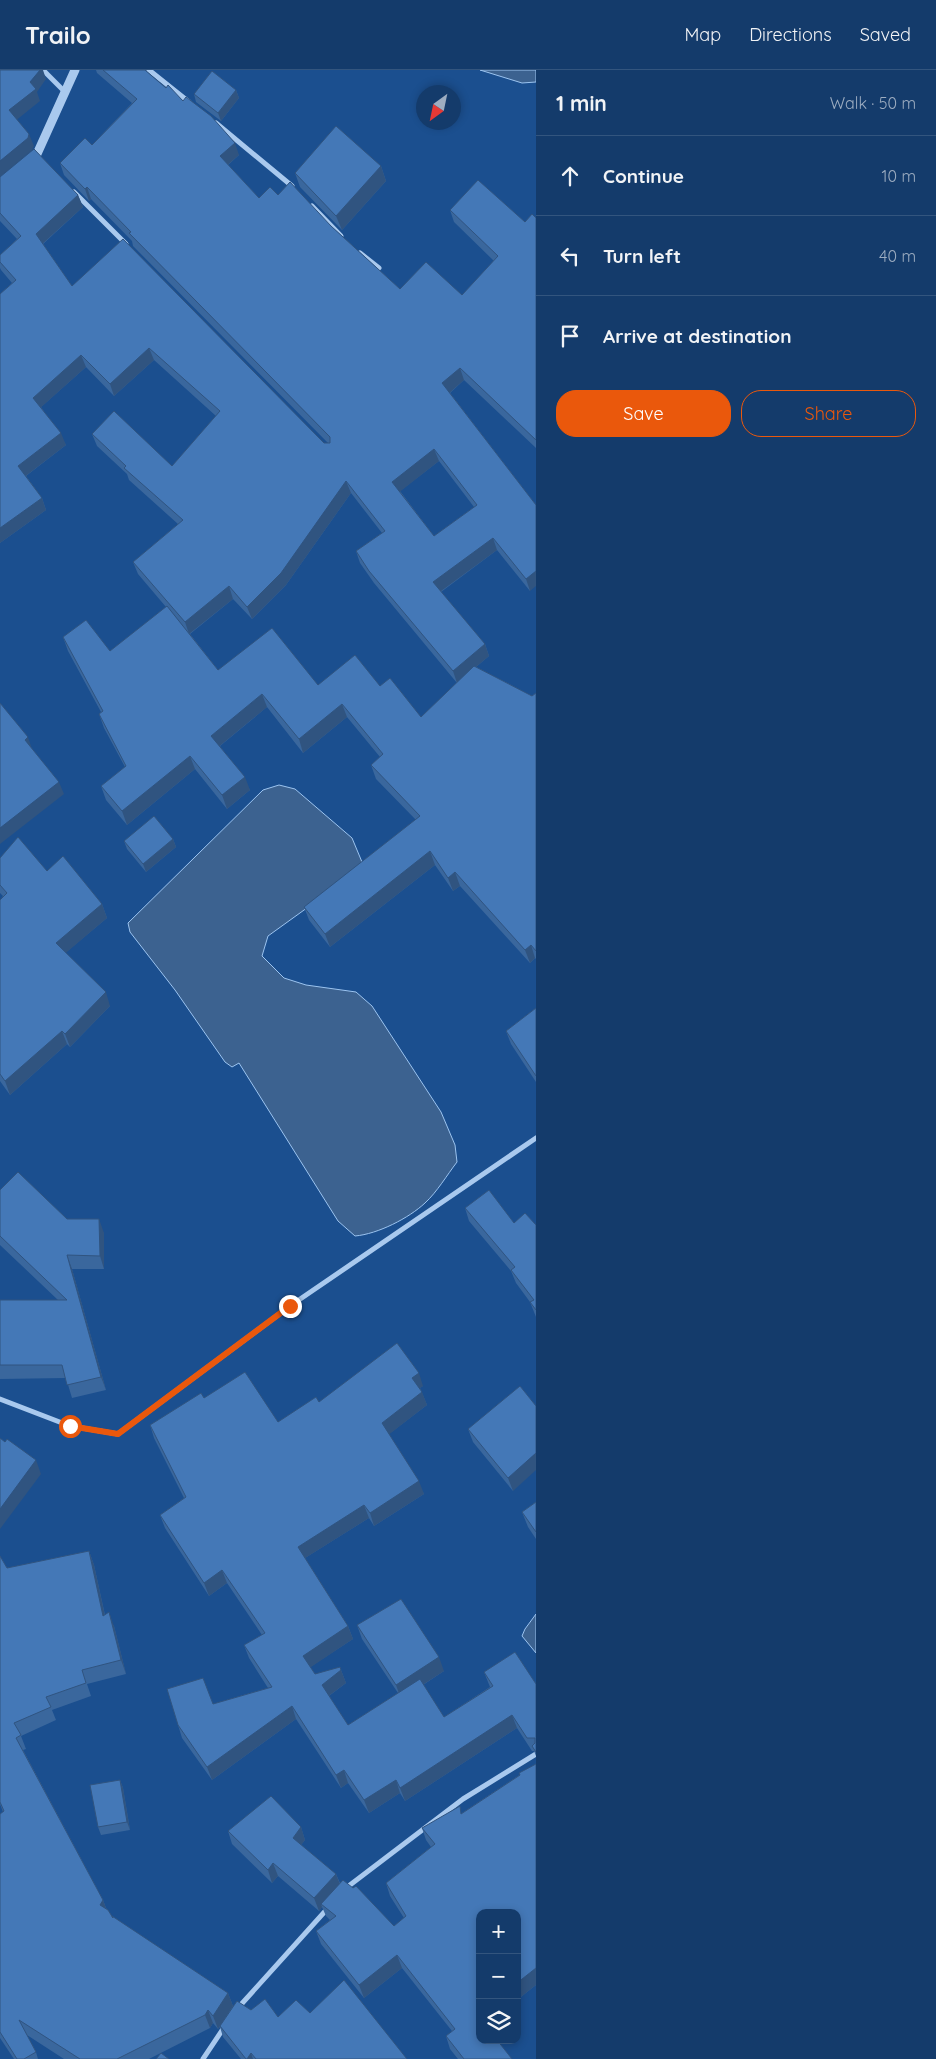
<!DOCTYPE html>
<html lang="en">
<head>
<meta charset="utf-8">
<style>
  :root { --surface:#143b6b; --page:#214673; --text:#f1f3f6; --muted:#9dadc1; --line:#33557e; --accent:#ea580c }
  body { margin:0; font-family:Quicksand,sans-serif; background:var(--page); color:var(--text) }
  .controls { position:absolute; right:15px; bottom:15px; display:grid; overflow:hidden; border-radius:10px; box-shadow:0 2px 8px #0003 }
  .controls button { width:45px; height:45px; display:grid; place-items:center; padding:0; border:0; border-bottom:1px solid var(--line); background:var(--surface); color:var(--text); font:25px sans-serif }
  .compass { position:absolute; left:416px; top:15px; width:45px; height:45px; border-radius:50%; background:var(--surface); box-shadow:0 2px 8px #0003; rotate:213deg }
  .stop { position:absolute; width:15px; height:15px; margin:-11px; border:4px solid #ea580c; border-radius:50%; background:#fff }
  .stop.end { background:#ea580c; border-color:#fff; box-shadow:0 1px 5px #0008 }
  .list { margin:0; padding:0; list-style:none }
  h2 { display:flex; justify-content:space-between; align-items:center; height:65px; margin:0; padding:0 20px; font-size:21px }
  h2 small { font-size:16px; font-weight:400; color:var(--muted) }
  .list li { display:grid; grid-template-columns:32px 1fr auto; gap:15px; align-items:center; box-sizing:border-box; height:80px; padding:0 20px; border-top:1px solid var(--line) }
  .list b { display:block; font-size:19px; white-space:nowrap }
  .list em { font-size:16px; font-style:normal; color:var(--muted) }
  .actions { display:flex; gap:10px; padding:15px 20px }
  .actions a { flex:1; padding:11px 0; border:1px solid var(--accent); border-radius:20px; text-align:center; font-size:18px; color:var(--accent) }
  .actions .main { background:var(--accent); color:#fff }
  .icon { flex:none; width:28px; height:28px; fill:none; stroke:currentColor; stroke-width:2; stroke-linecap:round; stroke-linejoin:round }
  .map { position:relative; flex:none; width:536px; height:1989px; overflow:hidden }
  header { display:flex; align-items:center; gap:30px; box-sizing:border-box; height:70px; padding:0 25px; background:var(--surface); border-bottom:1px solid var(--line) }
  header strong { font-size:24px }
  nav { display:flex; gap:28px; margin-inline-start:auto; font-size:18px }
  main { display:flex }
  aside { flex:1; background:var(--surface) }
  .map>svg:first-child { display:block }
  .water { fill:#3c6290; stroke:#9cc4f0 }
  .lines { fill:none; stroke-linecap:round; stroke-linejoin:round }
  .minor { stroke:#a9c9ee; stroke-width:5 }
  .tertiary { stroke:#a9c9ee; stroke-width:9 }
  .wall { fill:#3a679d; fill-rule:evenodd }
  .shaded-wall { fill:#305480 }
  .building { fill:#4478b7; stroke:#305480; fill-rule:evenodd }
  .route { stroke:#ea580c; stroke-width:6 }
</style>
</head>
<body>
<header>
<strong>Trailo</strong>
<nav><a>Map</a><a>Directions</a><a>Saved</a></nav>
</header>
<main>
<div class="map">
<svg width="536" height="1989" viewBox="0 0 536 1989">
  <rect width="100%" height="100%" fill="#1b4f8f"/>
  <g class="water">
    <polygon points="480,0 536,0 536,12 522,13"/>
    <path d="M 279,715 L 295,719 L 352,768 L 362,792 L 336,817 L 268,866 L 262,886 L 284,908 L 306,915 L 356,922 L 372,936 L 441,1042 L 455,1075 L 457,1092 C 447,1105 437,1122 425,1133 C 409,1148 378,1164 355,1166 L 338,1151 L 239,993 L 232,997 L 225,992 L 175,920 L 130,862 L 128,853 L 263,720 Z"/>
    <polygon points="536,1544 536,1583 522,1566 525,1559"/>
  </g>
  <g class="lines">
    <g class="minor">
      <polyline points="43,0 65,22"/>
      <polyline points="149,0 189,32"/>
      <polyline points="216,53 292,116"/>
      <polyline points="74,122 126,174"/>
      <polyline points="312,136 341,166"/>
      <polyline points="360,183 379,198"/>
      <polyline points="0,1329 70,1356 118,1364 290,1236 536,1068"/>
      <polyline points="346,1818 463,1729 536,1684"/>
      <polyline points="237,1939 328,1838"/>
      <polyline points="203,1989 225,1956"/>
    </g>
    <polyline class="tertiary" points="29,91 37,84 75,0"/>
  </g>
  <g class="wall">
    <path d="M 96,0 L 145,0 L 166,18 L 183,31 L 239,85 L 228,95 L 259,128 L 278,125 L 331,156 L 400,219 L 462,225 L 494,191 L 454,152 L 450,140 L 525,152 L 536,148 L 536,378 L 464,310 L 450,323 L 536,435 L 530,521 L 497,480 L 441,522 L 485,574 L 489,586 L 476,597 L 532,626 L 536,623 L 536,889 L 535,888 L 530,893 L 460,816 L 453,821 L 435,795 L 330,877 L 309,850 L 304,837 L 416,750 L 376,709 L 371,695 L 380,687 L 347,647 L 303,683 L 267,637 L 220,676 L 250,720 L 227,739 L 195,699 L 127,755 L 106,730 L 101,716 L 125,697 L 104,658 L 99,644 L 101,642 L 68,581 L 63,567 L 110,581 L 166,537 L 138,504 L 133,492 L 178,454 L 129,410 L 127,404 L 97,376 L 92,364 L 172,396 L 216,346 L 154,290 L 114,326 L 86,297 L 41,337 L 66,375 L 26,406 L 42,428 L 46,440 L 0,473 L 0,224 L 12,213 L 1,200 L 0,198 L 0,185 L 17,169 L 0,151 L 0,107 L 78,125 L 83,137 L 43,174 L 72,216 L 324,373 L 328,373 L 133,176 L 132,171 L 91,129 L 89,131 L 64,105 L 60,93 L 92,75 L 132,33 L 97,3 ZM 439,391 L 474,437 L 434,466 L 400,421 ZM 351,423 L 382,463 L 356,481 L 360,493 L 374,513 L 457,613 L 421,647 L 380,616 L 318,615 L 218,600 L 190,564 L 233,529 L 252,549 L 286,515 Z"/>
    <polygon points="236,20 239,28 221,51 196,32 194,24"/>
    <polygon points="381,96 386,111 342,160 300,117 295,103"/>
    <polygon points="173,769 176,777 146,802 127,779 124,771"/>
    <polygon points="0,788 47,801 102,834 107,848 65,883 110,936 70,977 67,974 10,1025 0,1011 0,830 3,826 0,823"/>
    <polygon points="536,938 536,1012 511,974 506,961"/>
    <polygon points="0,1120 67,1149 104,1163 104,1199 72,1199 106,1320 72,1328 66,1308 0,1309 0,1230 58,1230 0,1175"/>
    <polygon points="465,1138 514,1153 536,1155 536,1247 530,1232 516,1213 511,1201 469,1151"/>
    <polygon points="423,1316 420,1318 427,1335 389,1364 424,1424 374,1456 369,1448 305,1488 348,1556 353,1569 310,1597 315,1604 341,1600 346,1613 329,1626 348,1655 398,1623 362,1569 357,1555 444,1601 423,1615 444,1647 490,1617 484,1602 536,1614 536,1686 534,1681 532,1681 517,1658 405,1731 400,1723 369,1743 348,1713 341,1718 296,1649 212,1710 182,1668 178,1655 213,1634 268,1618 249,1588 244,1575 262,1565 227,1513 209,1526 165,1458 160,1445 184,1428 154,1368 150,1355 204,1328 278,1352 319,1332"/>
    <polygon points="536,1336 513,1421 473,1372 468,1359"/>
    <polygon points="536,1432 536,1469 528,1457 522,1442"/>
    <polygon points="89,1481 94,1495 105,1545 114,1556 126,1604 87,1614 91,1626 52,1640 56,1650 21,1666 26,1679 23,1680 103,1830 106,1838 113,1848 228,1923 233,1936 278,1947 310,1943 407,1989 241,1989 223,1967 220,1957 218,1959 213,1953 210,1958 149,1989 64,1989 27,1965 36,1982 38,1989 14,1989 0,1968 0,1744 3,1742 0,1734 0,1486 7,1498"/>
    <polygon points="536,1694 536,1915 517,1930 517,1843 480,1970 512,1989 458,1989 450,1979 446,1966 452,1961 402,1898 364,1928 321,1874 316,1861 330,1850 326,1846 322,1837 319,1841 278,1806 272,1813 232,1774 228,1761 301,1757 305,1770 301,1775 336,1804 340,1813 394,1856 404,1848 390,1826 386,1813 431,1777 426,1770 422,1758 462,1743"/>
    <polygon points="120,1710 123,1718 130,1760 101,1765 98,1757"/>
  </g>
  <g class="shaded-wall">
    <polygon points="40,0 43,0 46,9 37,22 40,31 14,52 9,40"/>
    <polygon points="236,20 239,28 221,51 218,43"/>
    <polygon points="29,64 34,76 32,80 0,107 0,91"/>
    <polygon points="235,73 239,85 224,98 220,86"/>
    <polygon points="381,96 386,111 342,160 336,146"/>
    <polygon points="87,117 91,129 89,131 85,119"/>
    <polygon points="78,125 83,137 40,176 36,164"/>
    <polygon points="149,278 154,290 114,326 110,314"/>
    <polygon points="81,285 86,297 38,340 33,328"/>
    <polygon points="460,298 464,310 447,325 442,313"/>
    <polygon points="61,363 66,375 23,408 18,396"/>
    <polygon points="434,379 439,391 397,424 392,412"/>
    <polygon points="346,411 351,423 286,515 252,549 247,537"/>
    <polygon points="42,428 46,440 0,473 0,458"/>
    <polygon points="493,468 497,480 437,524 433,512"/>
    <polygon points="536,501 536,516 530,521 526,509"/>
    <polygon points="229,516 233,529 189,564 185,552"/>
    <polygon points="485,574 489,586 457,613 453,601"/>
    <polygon points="262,624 267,637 216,679 211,666"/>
    <polygon points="342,634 347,647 303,683 299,669"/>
    <polygon points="28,667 32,679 25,670"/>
    <polygon points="190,686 195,699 127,755 122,741"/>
    <polygon points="245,707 250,720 227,739 222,725"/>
    <polygon points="59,712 64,724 0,774 0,758"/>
    <polygon points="173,769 176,777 146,802 143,794"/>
    <polygon points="430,781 435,795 330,877 325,864"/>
    <polygon points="455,802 460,816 453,821 448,808"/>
    <polygon points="102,834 107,848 61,887 56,873"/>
    <polygon points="531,875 535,888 530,893 525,880"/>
    <polygon points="106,922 110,936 70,977 65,964"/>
    <polygon points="62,961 67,974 10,1025 5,1011"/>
    <polygon points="99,1149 104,1163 104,1199 100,1186"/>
    <polygon points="67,1185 72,1199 106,1320 101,1307"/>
    <polygon points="419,1303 423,1316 416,1321 412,1308"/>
    <polygon points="422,1322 427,1335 387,1366 382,1353"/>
    <polygon points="536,1383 536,1400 513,1421 508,1408"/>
    <polygon points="36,1390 41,1404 0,1459 0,1439"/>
    <polygon points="419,1411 424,1424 374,1456 370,1443"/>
    <polygon points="364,1435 369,1448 302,1490 298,1477"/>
    <polygon points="89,1481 94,1495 108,1560 103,1546"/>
    <polygon points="222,1500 227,1513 209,1526 204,1513"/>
    <polygon points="109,1542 114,1556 126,1604 121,1590"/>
    <polygon points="348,1556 353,1569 308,1599 303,1586"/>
    <polygon points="439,1587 444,1601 401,1629 396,1615"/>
    <polygon points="341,1600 346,1613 326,1628 322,1615"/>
    <polygon points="292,1636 296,1649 212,1710 207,1697"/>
    <polygon points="512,1645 517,1658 405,1731 400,1718"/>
    <polygon points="344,1700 348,1713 341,1718 336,1705"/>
    <polygon points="120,1710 123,1718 130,1760 127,1752"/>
    <polygon points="396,1710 400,1723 369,1743 364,1730"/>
    <polygon points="301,1757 305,1770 297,1780 293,1768"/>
    <polygon points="273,1793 278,1806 272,1813 268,1800"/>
    <polygon points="336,1804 341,1817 321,1834 322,1837 319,1841 314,1828"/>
    <polygon points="103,1830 108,1844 100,1835"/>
    <polygon points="397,1885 402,1898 364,1928 359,1915"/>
    <polygon points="536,1898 536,1915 517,1930 517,1913"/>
    <polygon points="228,1923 233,1936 218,1959 213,1946"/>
    <polygon points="208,1940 213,1953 210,1958 205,1945"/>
    <polygon points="251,1983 253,1989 247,1989"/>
  </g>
  <g class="building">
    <polygon points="0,0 40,0 30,12 36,19 9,40 29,64 28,68 0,91"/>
    <path d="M 103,0 L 145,0 L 166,18 L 168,15 L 183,31 L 186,27 L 211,46 L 235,73 L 220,86 L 259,128 L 270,117 L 278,125 L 290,112 L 331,156 L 400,219 L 426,192 L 462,225 L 498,186 L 450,140 L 478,110 L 525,152 L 532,144 L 536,148 L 536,370 L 460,298 L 442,313 L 536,435 L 536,501 L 526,509 L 493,468 L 433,512 L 485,574 L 453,601 L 369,501 L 356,481 L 385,461 L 346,411 L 281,503 L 247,537 L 229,516 L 185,552 L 133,492 L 183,450 L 124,398 L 126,396 L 92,364 L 114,341 L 172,396 L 220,341 L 149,278 L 110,314 L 81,285 L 33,328 L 61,363 L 18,396 L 42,428 L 0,458 L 0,224 L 16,210 L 0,192 L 0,185 L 21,166 L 0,143 L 0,107 L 34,79 L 78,125 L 36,164 L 72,216 L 123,169 L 324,373 L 330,373 L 330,367 L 129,163 L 131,162 L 87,117 L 85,119 L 60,93 L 85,68 L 92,75 L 137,29 ZM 434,379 L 477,435 L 434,466 L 392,412 Z"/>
    <polygon points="212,1 236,20 218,43 194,24"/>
    <polygon points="336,56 381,96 336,146 295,103"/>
    <polygon points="167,536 218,600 272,558 318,615 355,585 380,616 390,608 421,647 474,596 532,626 536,623 536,881 531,875 525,880 455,802 448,808 430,781 325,864 304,837 420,746 371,695 383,684 342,634 299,669 262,624 211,666 245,707 222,725 190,686 122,741 101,716 126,696 99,644 103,641 63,567 86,550 110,581"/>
    <polygon points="0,633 28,667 25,670 59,712 0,758"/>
    <polygon points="154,746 173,769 143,794 124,771"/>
    <polygon points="18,767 47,801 63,786 102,834 56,873 106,922 65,964 62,961 5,1011 0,1004 0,830 7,823 0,815 0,788"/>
    <polygon points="536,938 536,1006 506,961"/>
    <polygon points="18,1102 67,1149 99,1149 100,1186 67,1185 101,1307 67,1315 62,1295 0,1295 0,1230 67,1230 0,1166 0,1120"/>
    <polygon points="489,1120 514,1153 525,1143 536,1155 536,1240 530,1232 534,1230 511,1200 515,1197 465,1138"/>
    <polygon points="397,1273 419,1303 412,1308 422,1322 382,1353 419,1411 370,1443 364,1435 298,1477 348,1556 303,1586 315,1604 340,1597 341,1600 322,1615 348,1655 420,1609 444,1647 493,1616 484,1602 515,1582 536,1614 536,1682 532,1676 535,1673 535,1668 527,1668 512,1645 400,1718 396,1710 364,1730 344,1700 336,1705 292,1636 207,1697 178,1655 167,1619 203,1608 213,1634 272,1617 244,1575 265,1563 222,1500 204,1513 160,1445 186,1427 150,1355 201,1323 204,1328 245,1302 278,1352 316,1327 319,1332"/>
    <polygon points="520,1316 536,1336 536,1383 508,1408 468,1359"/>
    <polygon points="0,1368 5,1372 7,1369 36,1390 0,1439"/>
    <polygon points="536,1432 536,1462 522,1442"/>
    <polygon points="89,1481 103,1546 109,1542 121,1590 82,1600 86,1613 46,1627 51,1637 14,1653 21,1665 16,1668 103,1830 100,1835 108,1840 113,1848 112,1846 228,1923 213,1946 208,1940 205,1945 117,1989 80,1989 19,1950 36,1982 24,1989 17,1989 0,1962 0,1744 4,1741 0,1732 0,1486 7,1498"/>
    <polygon points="401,1529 439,1587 396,1615 357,1555"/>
    <polygon points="536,1694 536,1898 517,1913 517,1843 480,1843 480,1943 477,1945 480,1949 480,1970 497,1970 512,1989 464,1989 446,1966 455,1959 397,1885 359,1915 316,1861 336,1846 321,1834 343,1810 353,1818 356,1816 394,1856 406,1846 386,1813 435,1774 422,1758 460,1736 461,1744 520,1705 519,1703"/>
    <polygon points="120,1710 127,1752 98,1757 90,1715"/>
    <polygon points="271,1726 301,1757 293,1768 336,1804 314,1828 273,1793 268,1800 228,1761"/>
    <polygon points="344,1910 407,1989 256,1989 251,1983 247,1989 246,1989 220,1956 237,1931 251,1940 265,1929 278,1947 296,1930 310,1943"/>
    <polygon points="161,1983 169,1989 156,1989"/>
  </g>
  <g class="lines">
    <polyline class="route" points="70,1356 118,1364 290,1236"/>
  </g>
</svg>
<div class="controls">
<button>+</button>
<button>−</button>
<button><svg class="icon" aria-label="layers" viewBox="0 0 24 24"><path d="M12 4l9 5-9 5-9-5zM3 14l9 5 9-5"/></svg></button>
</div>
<svg class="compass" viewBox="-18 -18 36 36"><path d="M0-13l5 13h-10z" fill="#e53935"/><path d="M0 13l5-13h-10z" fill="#9dadc1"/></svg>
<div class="stop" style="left:70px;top:1356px"></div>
<div class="stop end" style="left:290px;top:1236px"></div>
</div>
<aside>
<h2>1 min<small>Walk · 50 m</small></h2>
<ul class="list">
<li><svg class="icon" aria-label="ahead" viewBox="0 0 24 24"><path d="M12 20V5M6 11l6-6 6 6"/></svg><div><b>Continue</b></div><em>10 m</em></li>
<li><svg class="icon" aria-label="left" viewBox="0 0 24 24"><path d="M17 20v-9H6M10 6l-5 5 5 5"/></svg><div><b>Turn left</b></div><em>40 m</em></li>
<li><svg class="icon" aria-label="arrive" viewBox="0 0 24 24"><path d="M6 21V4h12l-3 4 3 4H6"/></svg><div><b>Arrive at destination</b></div></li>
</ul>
<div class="actions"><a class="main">Save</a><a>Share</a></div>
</aside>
</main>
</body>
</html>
